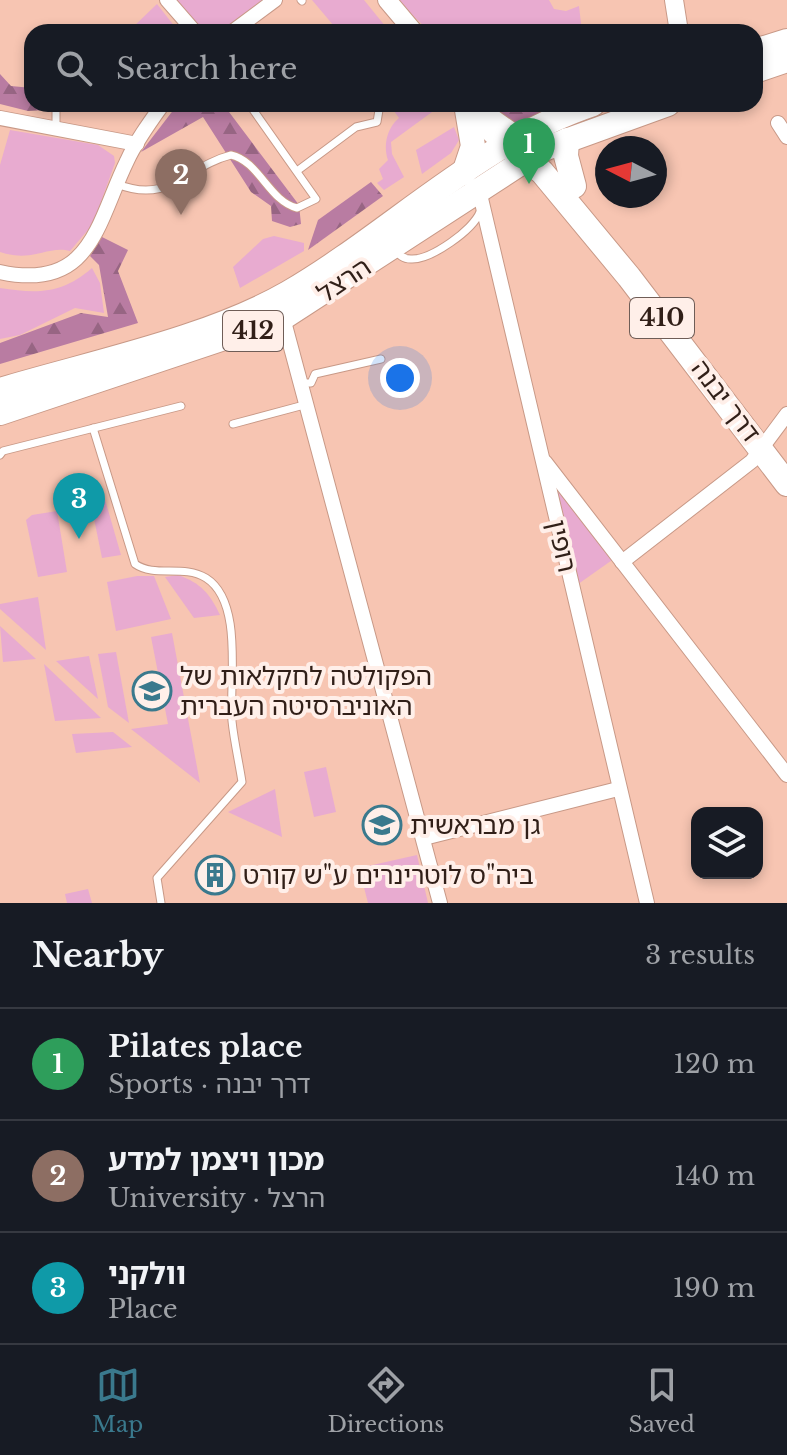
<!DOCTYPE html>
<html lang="en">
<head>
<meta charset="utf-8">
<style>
  :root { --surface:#171b24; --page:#242831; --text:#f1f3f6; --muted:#9ea1a6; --line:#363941; --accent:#3a798d }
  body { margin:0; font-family:"Libre Baskerville","Noto Sans Hebrew",serif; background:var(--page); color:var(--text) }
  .controls { position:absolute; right:24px; bottom:24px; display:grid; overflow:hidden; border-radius:16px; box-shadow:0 4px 12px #0003 }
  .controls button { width:72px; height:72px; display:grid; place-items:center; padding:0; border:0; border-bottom:2px solid var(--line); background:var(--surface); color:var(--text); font:40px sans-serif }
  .compass { position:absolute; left:595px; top:136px; width:72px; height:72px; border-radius:50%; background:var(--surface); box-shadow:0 4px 12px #0003; rotate:276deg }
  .you { position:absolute; left:400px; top:378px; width:28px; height:28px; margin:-20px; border:6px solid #fff; border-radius:50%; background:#1a73e8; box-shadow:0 0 0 12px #1a73e833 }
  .badge { display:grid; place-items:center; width:52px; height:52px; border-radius:50%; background:var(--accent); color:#fff; font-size:26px; font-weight:700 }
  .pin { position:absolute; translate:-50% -66px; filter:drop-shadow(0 2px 4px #0008) }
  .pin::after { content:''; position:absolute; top:42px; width:28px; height:24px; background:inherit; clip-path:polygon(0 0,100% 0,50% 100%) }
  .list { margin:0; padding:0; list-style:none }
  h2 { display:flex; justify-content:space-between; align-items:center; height:104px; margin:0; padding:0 32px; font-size:34px }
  h2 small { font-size:26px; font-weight:400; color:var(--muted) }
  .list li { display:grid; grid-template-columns:52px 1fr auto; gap:24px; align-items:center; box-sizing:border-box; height:112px; padding:0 32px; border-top:2px solid var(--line) }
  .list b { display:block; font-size:30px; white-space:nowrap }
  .list p { margin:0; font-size:26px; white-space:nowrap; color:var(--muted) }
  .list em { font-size:26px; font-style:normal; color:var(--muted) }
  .icon { flex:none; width:44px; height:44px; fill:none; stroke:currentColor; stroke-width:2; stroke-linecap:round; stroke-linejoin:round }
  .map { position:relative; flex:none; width:787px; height:903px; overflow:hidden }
  .search { position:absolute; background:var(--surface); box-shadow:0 4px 12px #0003; left:24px; right:24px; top:24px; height:88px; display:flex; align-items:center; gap:20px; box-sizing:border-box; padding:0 28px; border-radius:24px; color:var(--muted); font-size:30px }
  .sheet { height:440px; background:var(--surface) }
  nav { display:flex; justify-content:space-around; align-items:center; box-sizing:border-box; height:112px; border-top:2px solid var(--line); background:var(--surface); font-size:22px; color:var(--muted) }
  nav a { display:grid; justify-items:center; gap:4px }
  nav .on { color:var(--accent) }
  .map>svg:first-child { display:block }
  .forest { fill:url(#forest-firs) }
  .park { fill:#e8abd0 }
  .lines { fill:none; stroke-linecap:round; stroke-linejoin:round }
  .service-casing { stroke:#c89987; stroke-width:9 }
  .minor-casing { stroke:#c89987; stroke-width:16 }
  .tertiary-casing { stroke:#c89987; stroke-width:20 }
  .primary-casing { stroke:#c89987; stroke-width:26 }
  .service { stroke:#fff; stroke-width:7 }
  .minor { stroke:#fff; stroke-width:14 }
  .tertiary { stroke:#fff; stroke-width:18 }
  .primary { stroke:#fff; stroke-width:24 }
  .labels { text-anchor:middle; stroke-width:8; stroke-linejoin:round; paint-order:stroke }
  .shield { fill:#ffefe9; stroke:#6f5d57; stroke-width:2 }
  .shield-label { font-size:24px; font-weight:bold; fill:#311f18 }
  .street-label { font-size:26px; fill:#311f18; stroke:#ffefe9 }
  .poi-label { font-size:26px; fill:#311f18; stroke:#ffefe9; text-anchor:start }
</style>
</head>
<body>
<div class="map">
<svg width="787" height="903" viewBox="0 0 787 903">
  <defs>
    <pattern id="forest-firs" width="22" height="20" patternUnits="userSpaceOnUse" patternTransform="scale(2)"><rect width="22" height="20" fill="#b97ca2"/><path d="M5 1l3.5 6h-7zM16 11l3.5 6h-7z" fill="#976583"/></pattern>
  </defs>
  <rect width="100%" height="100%" fill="#f7c5b2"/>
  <g class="forest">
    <polygon points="0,74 11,86 32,88 32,104 47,104 45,110 28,111 0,104"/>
    <polygon points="178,104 223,104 299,205 301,224 290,227 272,221 271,206 251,192 203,117 141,152"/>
    <polygon points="477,104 562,104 506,127"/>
    <polygon points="371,182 383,196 308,250 318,220"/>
    <polygon points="102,237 128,250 118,271 138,323 0,364 0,343 81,313 108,317 99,265 90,256"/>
  </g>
  <g class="park">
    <polygon points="165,0 283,0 241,32 190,32"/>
    <polygon points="312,0 364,0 390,32 339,32"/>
    <polygon points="397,0 549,0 554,9 566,11 579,6 582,32 430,32"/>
    <polygon points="157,4 179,32 132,32 130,30"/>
    <path d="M 389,104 L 443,104 L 391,142 L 392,154 L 404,177 L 384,190 L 377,183 L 383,179 L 379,169 L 388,160 C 383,145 387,128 399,118 Z"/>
    <polygon points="454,127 459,140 451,153 422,174 416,150"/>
    <path d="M 10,130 L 98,145 L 114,156 L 115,163 L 93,224 L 70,251 C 48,245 33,263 0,252 L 0,165 Z"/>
    <polygon points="274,236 304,243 304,251 240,288 233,267 263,239"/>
    <path d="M 92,268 L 100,283 L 104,313 L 75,308 L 20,335 L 0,339 L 0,288 C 38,294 62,294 92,268 Z"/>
    <polygon points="548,471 615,558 574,587"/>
    <polygon points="104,496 121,555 102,558 90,499"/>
    <polygon points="57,511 67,572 38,577 26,520 32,515"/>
    <path d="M 178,575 C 201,583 210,594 220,615 L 194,618 L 165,577 Z"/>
    <polygon points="137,576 154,576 171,619 116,631 107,582"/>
    <polygon points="38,597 46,650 0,609 0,604"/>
    <polygon points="0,626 36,659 3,662"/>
    <polygon points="172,633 200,783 131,729 168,724 151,637"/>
    <polygon points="116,652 129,723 108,707 98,654"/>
    <polygon points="89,656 98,699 56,661"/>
    <polygon points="44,664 101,718 55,721"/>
    <polygon points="113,732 132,747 76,753 72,734"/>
    <polygon points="326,767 336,812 314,817 304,772"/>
    <polygon points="275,789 282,837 228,812"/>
    <polygon points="417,855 428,903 368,903 359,868"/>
    <polygon points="88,889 92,903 67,903 65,894"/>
  </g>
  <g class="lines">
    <defs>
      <g id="service">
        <polyline points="301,0 302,1"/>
        <polyline points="56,104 56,129"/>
        <polyline points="297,171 356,127 377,122 380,104"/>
        <path d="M 117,184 C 170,205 187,166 231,155 C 259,161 269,201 297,208 L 316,199 L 249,104"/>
        <path d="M 394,249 C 399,255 403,259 411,259 C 431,260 473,230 480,212"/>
        <polyline points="301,383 311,383 315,374 381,359"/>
        <polyline points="233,424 304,405"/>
        <path d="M 93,428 L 135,564 C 155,578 183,564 206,578 C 244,602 229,683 232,721 C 234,741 239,762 242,782 L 157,878 L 161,903"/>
        <polyline points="0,455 3,451 181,406"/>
      </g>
      <g id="minor">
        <polyline points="167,0 195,32"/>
        <polyline points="232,32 275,0"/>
        <polyline points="0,118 137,144"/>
        <polyline points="778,123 787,137"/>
        <polyline points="479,190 647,903"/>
        <path d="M 0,272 C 92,292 97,222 127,161 C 136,141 150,122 163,104"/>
        <polyline points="282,314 440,903"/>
        <polyline points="545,462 787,775"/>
        <polyline points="622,562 752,461 787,414"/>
        <polyline points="424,838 618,789"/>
      </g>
      <g id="tertiary">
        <polyline points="387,0 414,32"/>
        <polyline points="674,0 679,32"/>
        <polyline points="475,106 518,136"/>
        <polyline points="466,109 503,145"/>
      </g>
      <g id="primary">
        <polyline points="755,51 787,41"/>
        <polyline points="755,71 787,60"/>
        <polyline points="567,140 566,156 574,186"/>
        <polyline points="515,152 542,172 629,277 787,484"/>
        <polyline points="464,173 473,146 467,110"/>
        <path d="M 0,390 C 90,363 208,339 288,293 C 391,233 479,142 593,104"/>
        <polyline points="0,413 281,319 541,150 668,104"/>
      </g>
    </defs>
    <use href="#service" class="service-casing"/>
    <use href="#minor" class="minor-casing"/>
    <use href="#tertiary" class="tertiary-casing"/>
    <use href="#primary" class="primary-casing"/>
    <use href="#service" class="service"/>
    <use href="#minor" class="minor"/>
    <use href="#tertiary" class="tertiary"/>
    <use href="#primary" class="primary"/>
  </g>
  <defs>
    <symbol id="university-ring" viewBox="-11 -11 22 22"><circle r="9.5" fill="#ffefe9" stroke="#3a798d" stroke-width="1.5"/><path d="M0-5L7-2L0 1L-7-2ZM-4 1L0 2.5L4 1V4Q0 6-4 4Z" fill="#3a798d"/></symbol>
    <symbol id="school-ring" viewBox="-11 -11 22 22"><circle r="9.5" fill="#ffefe9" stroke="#3a798d" stroke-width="1.5"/><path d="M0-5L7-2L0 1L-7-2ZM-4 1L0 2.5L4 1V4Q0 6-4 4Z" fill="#3a798d"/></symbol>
    <symbol id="building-ring" viewBox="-11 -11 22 22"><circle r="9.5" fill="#ffefe9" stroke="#3a798d" stroke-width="1.5"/><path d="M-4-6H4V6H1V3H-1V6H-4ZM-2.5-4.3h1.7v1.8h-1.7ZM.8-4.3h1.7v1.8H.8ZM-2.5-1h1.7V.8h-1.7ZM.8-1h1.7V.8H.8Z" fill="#3a798d"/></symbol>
  </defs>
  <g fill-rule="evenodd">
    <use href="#university-ring" x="130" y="669" width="44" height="44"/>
    <use href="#school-ring" x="360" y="803" width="44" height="44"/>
    <use href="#building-ring" x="193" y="853" width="44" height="44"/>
  </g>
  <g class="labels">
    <g class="shield">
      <rect x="630" y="298" width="64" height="40" rx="6"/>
      <rect x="223" y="311" width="60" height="40" rx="6"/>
    </g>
    <g class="shield-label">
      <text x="662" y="326">410</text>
      <text x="253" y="339">412</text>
    </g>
    <g class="street-label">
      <text transform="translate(344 280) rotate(-34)" y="9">הרצל</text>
      <text transform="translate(726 401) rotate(53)" y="9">דרך יבנה</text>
      <text transform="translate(562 546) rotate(77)" y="9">רופין</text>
    </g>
    <g class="poi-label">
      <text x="180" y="685">הפקולטה לחקלאות של<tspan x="180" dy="30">האוניברסיטה העברית</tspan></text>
      <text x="410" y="834">גן מבראשית</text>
      <text x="243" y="884">ביה"ס לוטרינרים ע"ש קורט</text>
    </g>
  </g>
</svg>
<div class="controls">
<button><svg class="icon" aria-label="layers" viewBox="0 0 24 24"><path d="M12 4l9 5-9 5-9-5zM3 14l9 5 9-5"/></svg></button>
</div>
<svg class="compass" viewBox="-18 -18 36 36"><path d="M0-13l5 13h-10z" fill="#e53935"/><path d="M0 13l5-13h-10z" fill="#9ea1a6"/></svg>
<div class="you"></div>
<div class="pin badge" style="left:529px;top:184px;background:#2e9e5b">1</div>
<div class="pin badge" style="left:181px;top:215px;background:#8d6e63">2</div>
<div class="pin badge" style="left:79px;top:539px;background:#0f9aa8">3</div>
<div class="search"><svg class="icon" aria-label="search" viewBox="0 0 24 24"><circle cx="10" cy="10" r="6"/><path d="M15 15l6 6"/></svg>Search here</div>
</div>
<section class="sheet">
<h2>Nearby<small>3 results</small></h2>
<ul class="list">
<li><span class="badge" style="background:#2e9e5b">1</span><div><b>Pilates place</b><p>Sports · דרך יבנה</p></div><em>120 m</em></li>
<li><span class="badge" style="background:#8d6e63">2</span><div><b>מכון ויצמן למדע</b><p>University · הרצל</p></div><em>140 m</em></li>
<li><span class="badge" style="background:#0f9aa8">3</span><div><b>וולקני</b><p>Place</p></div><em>190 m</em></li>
</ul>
</section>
<nav>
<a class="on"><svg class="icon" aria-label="map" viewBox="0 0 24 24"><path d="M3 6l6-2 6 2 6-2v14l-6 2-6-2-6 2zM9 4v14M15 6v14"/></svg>Map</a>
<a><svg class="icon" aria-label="directions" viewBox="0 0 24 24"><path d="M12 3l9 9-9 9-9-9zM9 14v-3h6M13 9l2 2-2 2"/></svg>Directions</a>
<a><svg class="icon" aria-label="saved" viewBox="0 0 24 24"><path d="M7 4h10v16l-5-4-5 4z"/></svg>Saved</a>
</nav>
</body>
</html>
